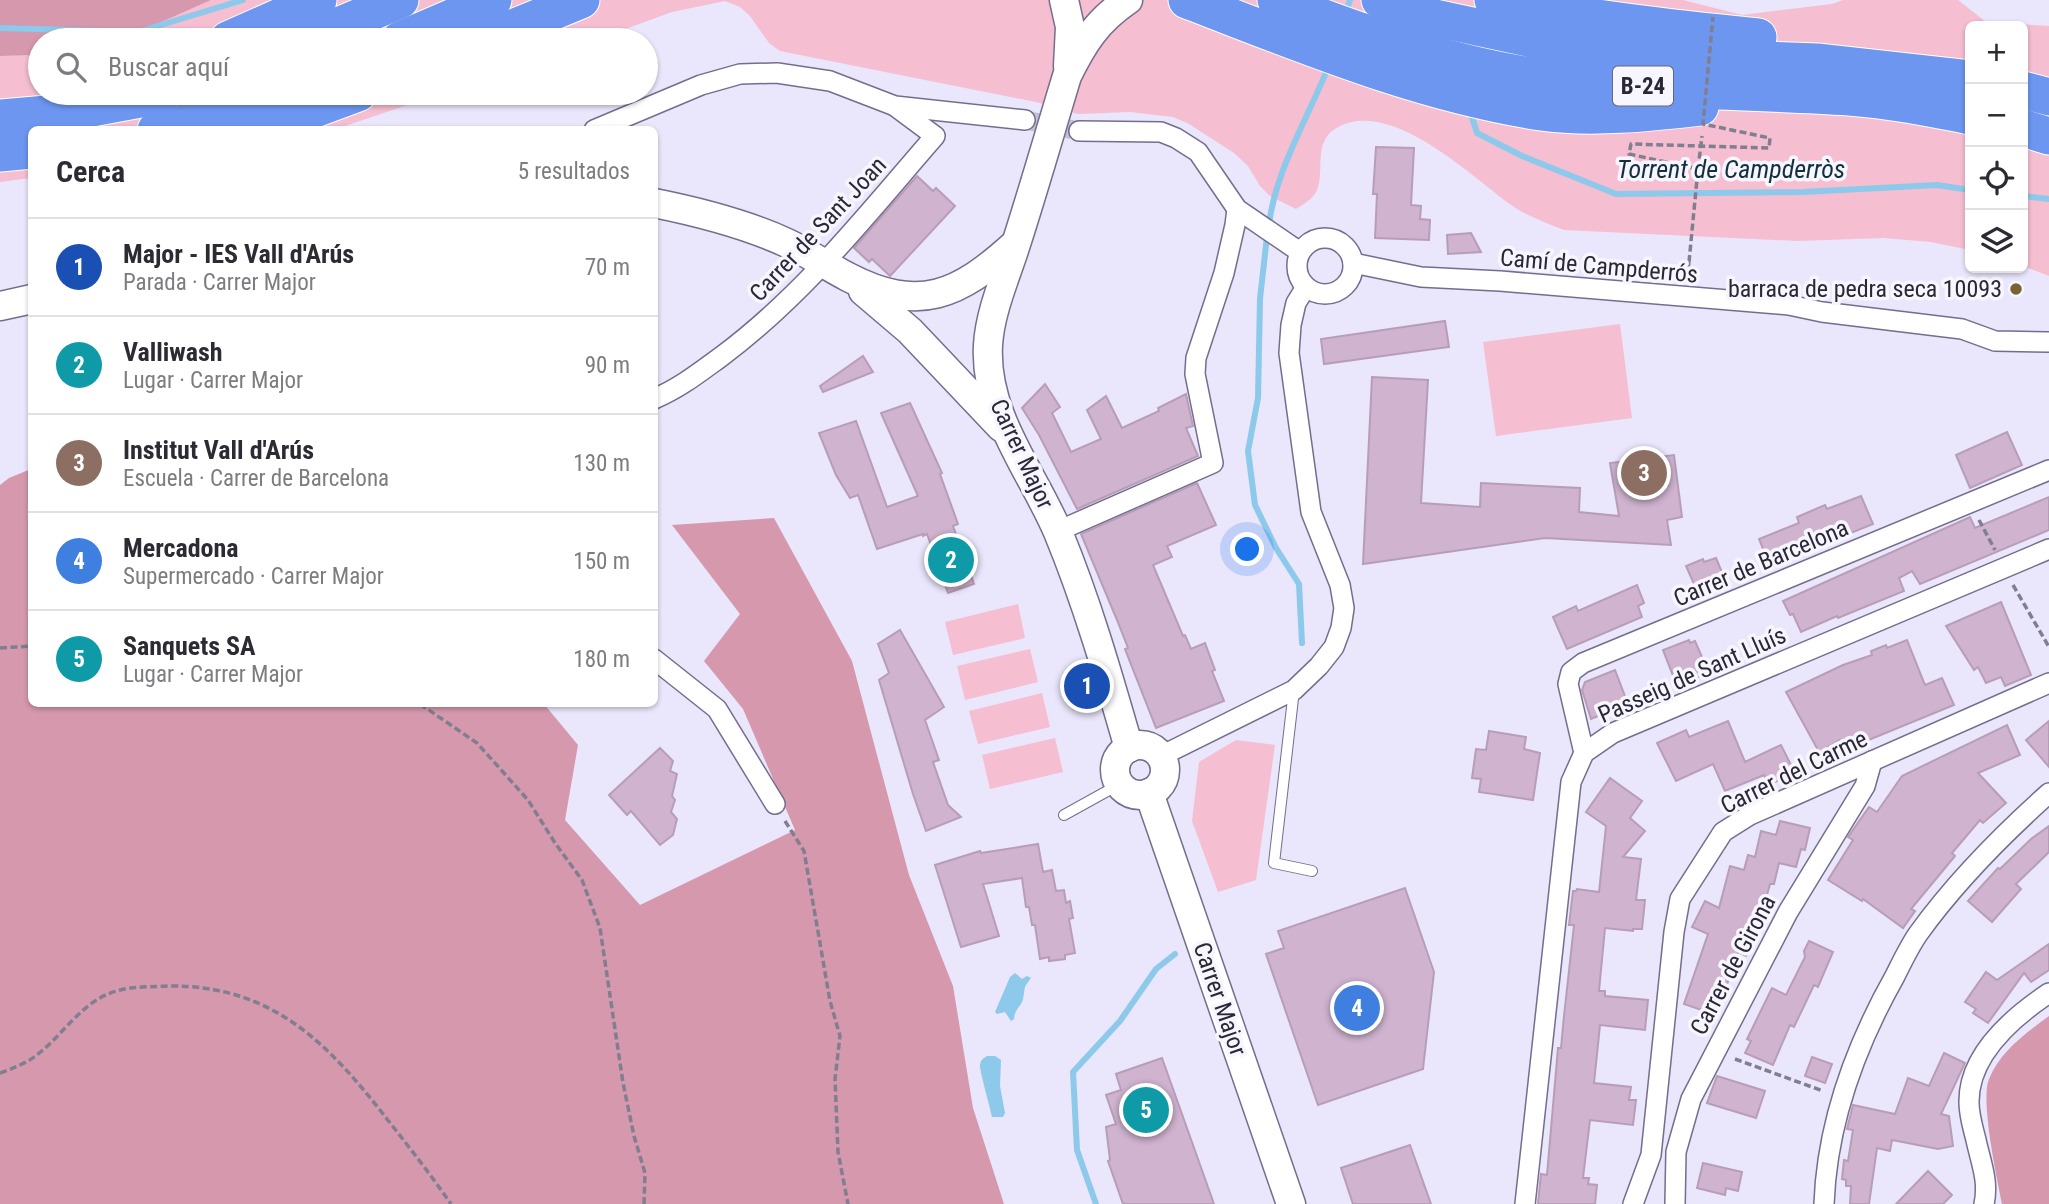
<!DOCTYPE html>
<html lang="es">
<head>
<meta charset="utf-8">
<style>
  :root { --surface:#fff; --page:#f2f2f3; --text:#2b2b33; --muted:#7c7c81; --line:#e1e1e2; --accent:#2563eb }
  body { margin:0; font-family:"Roboto Condensed",sans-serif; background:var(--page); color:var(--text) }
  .controls { position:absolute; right:21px; top:21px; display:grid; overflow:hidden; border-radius:10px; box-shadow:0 2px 5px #0004 }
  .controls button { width:63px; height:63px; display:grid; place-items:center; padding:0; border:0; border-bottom:2px solid var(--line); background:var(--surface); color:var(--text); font:35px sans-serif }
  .you { position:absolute; left:1248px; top:550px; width:24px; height:24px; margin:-18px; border:5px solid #fff; border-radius:50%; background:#1a73e8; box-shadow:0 0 0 10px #1a73e833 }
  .badge { display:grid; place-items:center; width:46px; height:46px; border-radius:50%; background:var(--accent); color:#fff; font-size:23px; font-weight:700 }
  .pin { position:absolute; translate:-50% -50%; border:4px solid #fff; box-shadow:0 2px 7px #0006 }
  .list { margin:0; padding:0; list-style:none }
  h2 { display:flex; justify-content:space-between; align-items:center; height:91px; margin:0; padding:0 28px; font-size:30px }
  h2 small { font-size:23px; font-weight:400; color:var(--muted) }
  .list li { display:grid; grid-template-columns:46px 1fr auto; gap:21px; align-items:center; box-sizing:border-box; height:98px; padding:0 28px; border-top:2px solid var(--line) }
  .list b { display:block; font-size:26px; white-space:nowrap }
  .list p { margin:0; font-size:23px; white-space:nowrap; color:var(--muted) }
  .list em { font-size:23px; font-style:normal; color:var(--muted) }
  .icon { flex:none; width:38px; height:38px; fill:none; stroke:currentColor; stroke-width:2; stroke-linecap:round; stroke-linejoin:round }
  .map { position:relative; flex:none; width:2049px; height:1204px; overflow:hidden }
  .search { position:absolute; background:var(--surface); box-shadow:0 2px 5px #0004; left:28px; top:28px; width:630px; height:77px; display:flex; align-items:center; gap:18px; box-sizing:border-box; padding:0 24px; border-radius:38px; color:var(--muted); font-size:26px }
  .panel { position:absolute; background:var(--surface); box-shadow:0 2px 5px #0004; left:28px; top:126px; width:630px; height:581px; border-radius:10px }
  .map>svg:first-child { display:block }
  .green { fill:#f5bed1 }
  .forest { fill:#d598ad }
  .water { fill:#8cc9eb }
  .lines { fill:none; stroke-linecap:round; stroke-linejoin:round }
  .stream { stroke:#8cc9eb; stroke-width:6 }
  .building { fill:#cfb3cf; stroke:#b89db8; stroke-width:2 }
  .street-tunnel { stroke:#c4c0d4; stroke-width:19; stroke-dasharray:19 10; stroke-linecap:butt }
  .lane-casing { stroke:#746d8d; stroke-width:12 }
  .street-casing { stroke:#746d8d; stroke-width:22 }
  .secondary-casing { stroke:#746d8d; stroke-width:31 }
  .highway-casing { stroke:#fff; stroke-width:39 }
  .path { stroke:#817e8f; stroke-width:3.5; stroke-dasharray:7 3.5; stroke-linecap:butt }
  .lane { stroke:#fff; stroke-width:10 }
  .street { stroke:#fff; stroke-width:19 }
  .secondary { stroke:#fff; stroke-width:28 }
  .highway { stroke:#6d96f0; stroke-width:37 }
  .path-bridge { stroke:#817e8f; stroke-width:3.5; stroke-dasharray:7 3.5; stroke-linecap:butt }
  .poi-dot { fill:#776332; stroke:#f7f5fd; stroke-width:2.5 }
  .labels { text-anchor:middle; stroke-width:7; stroke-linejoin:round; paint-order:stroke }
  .shield { fill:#f7f5fd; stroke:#686671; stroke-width:2 }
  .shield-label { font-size:23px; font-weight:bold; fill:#2b2835 }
  .street-label { font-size:24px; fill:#2b2835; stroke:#f7f5fd }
  .poi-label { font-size:24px; fill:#2b2835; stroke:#f7f5fd; text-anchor:end }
  .water-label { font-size:26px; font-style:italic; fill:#13303f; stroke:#f7f5fd }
</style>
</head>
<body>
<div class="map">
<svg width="2049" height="1204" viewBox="0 0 2049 1204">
  <rect width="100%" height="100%" fill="#eae6fc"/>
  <g class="green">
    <path d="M 211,0 L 1683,0 L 1742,15 L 1832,4 L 1843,0 L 1958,0 L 1986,22 L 2049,26 L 2049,276 L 2023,266 L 2023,26 L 1970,26 L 1970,250 L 1931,242 L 1883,238 L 1798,241 L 1564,230 C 1546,223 1527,216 1511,205 C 1471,176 1388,95 1335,129 C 1314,142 1324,168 1318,187 C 1315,198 1304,204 1296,209 L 1270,196 L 1260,186 L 1248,166 L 1234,153 L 1189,124 L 1173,117 L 1130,112 L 1078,114 L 1036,102 L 780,51 L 769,43 L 750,16 L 740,7 L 725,1 L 672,12 L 595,40 L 121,40 Z"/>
    <polygon points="40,55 40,93 443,93 336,129 32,130 31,178 0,182 0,56"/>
    <polygon points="1620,324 1632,418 1496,436 1483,342"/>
    <polygon points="1018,604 1025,638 953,655 945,622"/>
    <polygon points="1030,649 1038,682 965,700 957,666"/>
    <polygon points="1042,693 1050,727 978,744 969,711"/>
    <polygon points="1055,738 1063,772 990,789 982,755"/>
    <polygon points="1236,740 1275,745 1256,880 1218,892 1192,821 1199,762"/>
  </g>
  <g class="forest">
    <polygon points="0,0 211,0 121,40 40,40 40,55 0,56"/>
    <polygon points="31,469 32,704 544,704 578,745 565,820 640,905 795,830 743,709 704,661 740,614 672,525 774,518 852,661 909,875 953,986 973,1108 1004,1204 0,1204 0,485 9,478"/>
    <path d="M 2049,1016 L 2049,1204 L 2002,1204 C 1997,1178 1980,1100 1989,1079 C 2000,1051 2026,1033 2049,1016 Z"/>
  </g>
  <g class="water">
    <path d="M 1015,973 L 1022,979 L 1027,976 L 1031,978 C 1022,990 1026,986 1023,999 C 1021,1007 1015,1008 1014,1019 L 1011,1021 L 1005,1012 L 997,1014 L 995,1012 L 1010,977 Z"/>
    <path d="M 987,1056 L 995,1056 L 1001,1060 L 1000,1086 L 1005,1113 L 1003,1117 L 992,1117 C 990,1107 979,1068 980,1065 C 981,1059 983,1059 987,1056 Z"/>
  </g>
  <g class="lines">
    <g class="stream">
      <polyline points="1345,15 1350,0"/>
      <polyline points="0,28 138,32 243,0"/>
      <polyline points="1470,111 1477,133 1522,156 1616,194 1803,192 1937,185 1970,190"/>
      <polyline points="2023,196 2049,199"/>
      <path d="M 1269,225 C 1275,171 1309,116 1329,65"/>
      <polyline points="1267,236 1260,299 1258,398 1248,451 1255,505 1276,548 1299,584 1302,643"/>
      <polyline points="1096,1204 1077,1150 1073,1072 1120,1021 1156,969 1175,954"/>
    </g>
  </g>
  <g class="building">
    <polygon points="1376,147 1414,148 1411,205 1421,206 1420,219 1430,220 1429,240 1375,238 1377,194 1373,194"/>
    <polygon points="917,176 933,191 936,188 955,206 890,276 872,259 869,262 854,248"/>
    <polygon points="1471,233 1481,252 1448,254 1447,235"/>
    <polygon points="1445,321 1449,347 1324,364 1321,339"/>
    <polygon points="863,356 873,372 823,392 820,386"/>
    <polygon points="1372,377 1428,380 1421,503 1480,507 1481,483 1580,488 1579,512 1619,516 1610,463 1674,455 1682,517 1667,520 1671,545 1545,538 1363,564"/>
    <polygon points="1045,384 1060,407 1052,413 1071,452 1101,439 1087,410 1106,396 1122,428 1159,411 1158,408 1186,394 1193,426 1186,428 1198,456 1077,509 1039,435 1022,408"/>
    <polygon points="910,403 942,473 940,474 958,524 953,526 974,584 948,593 927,534 923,536 923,534 877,549 858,495 850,498 836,475 819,433 856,421 887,507 918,496 881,413"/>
    <polygon points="2007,432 2022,465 1970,488 1956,455"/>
    <polygon points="1197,483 1216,525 1167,546 1172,557 1153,565 1183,636 1185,635 1191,649 1205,643 1215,670 1212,671 1224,701 1156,728 1125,649 1128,648 1117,620 1081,534"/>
    <polygon points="1861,496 1873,524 1770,566 1759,539 1799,523 1797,517 1825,505 1827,509"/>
    <polygon points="2049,497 2049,530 1920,584 1912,571 1899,578 1904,591 1838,618 1837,616 1801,632 1793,614 1790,615 1783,601 1970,517 1975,528"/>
    <polygon points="1716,558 1726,582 1698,593 1686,566 1703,559 1704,562"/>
    <polygon points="1637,585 1644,603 1638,606 1642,617 1567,649 1553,617 1576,606 1578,611"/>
    <polygon points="2001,602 2031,675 2005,686 2001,677 1986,683 1978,667 1974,670 1946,626"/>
    <polygon points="900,630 944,707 925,720 939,760 933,762 948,805 961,817 926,831 913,794 879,680 889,673 878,644"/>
    <polygon points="1689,640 1690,643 1695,641 1709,673 1677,686 1663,650"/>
    <polygon points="1907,640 1925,685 1942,678 1954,705 1854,746 1853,744 1844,748 1840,740 1819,752 1786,692 1843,665 1872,655 1871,651 1886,645 1887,648"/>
    <polygon points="1615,670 1628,704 1591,719 1582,690 1585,682"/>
    <polygon points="1728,721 1745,762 1781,745 1795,773 1768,785 1764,775 1725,791 1713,764 1676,781 1657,743 1686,730 1689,737"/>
    <polygon points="2049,721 2049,767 2026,740"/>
    <polygon points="2007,725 2020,755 1978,773 2006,803 1983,823 1980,820 1952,853 1955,856 1911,909 1915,911 1903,928 1863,899 1862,901 1828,880 1853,840 1848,837 1869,807 1877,812 1902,776"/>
    <polygon points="1489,731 1526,737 1524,749 1540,753 1533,800 1479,792 1481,779 1472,778 1476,749 1486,750"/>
    <polygon points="660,748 673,761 670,771 677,774 672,796 675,800 671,812 677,819 673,835 660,845 631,811 627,815 609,795"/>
    <polygon points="1610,778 1642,801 1630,818 1645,831 1623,857 1641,859 1636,900 1645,900 1642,929 1633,929 1633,931 1605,928 1599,991 1605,991 1605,996 1648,1000 1645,1030 1600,1025 1594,1083 1631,1087 1629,1100 1636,1100 1633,1125 1590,1120 1583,1178 1589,1178 1588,1184 1597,1185 1595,1204 1538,1204 1541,1174 1547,1175 1558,1048 1561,1048 1564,1016 1574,925 1569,925 1573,891 1576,891 1577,889 1599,892 1606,826 1586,812"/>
    <polygon points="1780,821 1810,828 1805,850 1801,849 1796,867 1779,863 1774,884 1770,884 1767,895 1764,894 1755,930 1758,931 1746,956 1738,952 1721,1002 1715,1000 1710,1013 1684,1004 1708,934 1692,927 1705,901 1719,908 1730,866 1744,870 1748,855 1755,857 1761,831 1776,835"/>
    <polygon points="2049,826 2049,852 2016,884 2021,889 1992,922 1968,901 1998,868 2000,869 2031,839"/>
    <polygon points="1038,844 1043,872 1052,870 1056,891 1064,890 1066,903 1070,901 1073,918 1069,919 1075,953 1065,955 1065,959 1049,961 1049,957 1040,959 1035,925 1032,925 1029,907 1026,907 1022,878 983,884 999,936 961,947 935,865 980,851 981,853"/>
    <polygon points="1405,888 1434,972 1423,1069 1318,1105 1266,954 1284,948 1278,931"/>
    <polygon points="1809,941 1833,952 1818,987 1814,985 1794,1027 1790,1025 1773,1065 1745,1053 1751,1041 1747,1039 1772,988 1786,995 1805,957 1804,951"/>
    <polygon points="2049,944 2049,970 2031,982 2024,973 1988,1023 1973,1013 1976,1009 1965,1002 1986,972 1997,980"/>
    <polygon points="1944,1053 1965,1063 1941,1114 1949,1116 1953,1146 1938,1149 1892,1140 1890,1151 1877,1148 1869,1204 1850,1204 1851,1186 1846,1186 1846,1180 1842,1179 1844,1160 1848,1161 1853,1130 1847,1129 1853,1105 1895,1114 1908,1078 1929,1086"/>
    <polygon points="1812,1057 1832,1064 1825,1083 1805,1076"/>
    <polygon points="1162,1058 1214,1204 1123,1204 1108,1161 1110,1160 1106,1127 1116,1124 1106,1095 1121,1090 1116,1074"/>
    <polygon points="1717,1076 1765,1091 1756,1118 1707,1103"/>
    <polygon points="1410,1145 1431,1204 1353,1204 1341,1168"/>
    <polygon points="1703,1163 1742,1172 1738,1191 1726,1188 1725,1195 1697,1188"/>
    <polygon points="1928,1171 1952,1195 1943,1204 1896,1204"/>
  </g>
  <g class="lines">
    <polyline class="street-tunnel" points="1025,120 1079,131"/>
    <defs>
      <g id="lane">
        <polyline points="1294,690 1274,863 1312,871"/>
        <polyline points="1064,815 1120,784"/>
      </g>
      <g id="street">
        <polyline points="594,130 701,85 740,74 777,73 830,81 895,106 1025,120"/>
        <polyline points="1079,131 1161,132 1176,138 1198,152 1237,209 1300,252"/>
        <circle cx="1325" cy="266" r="28"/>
        <polyline points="1353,263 1421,277 1500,281 1789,305 1822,312 1962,329 1995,341 2049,342"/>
        <path d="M 654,399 C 680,388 700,372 722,356 C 805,294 868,213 935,136 L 896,107"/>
        <polyline points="1058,531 1213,463 1195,374 1196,358 1224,273 1235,225 1237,209"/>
        <polyline points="654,659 717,709 775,804"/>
        <polyline points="1584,753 1568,684 1571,672 1583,663 2049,470"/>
        <polyline points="1161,756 1294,690 1319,666 1334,647 1341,628 1344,608 1340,585 1311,512 1289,353 1291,325 1296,303 1306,287"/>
        <polyline points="1525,1204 1571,782 1584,753 1613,733 2049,549"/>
        <polyline points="1633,1204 1651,1155 1674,932 1680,899 1723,832 1750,815 2049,683"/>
        <polyline points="1675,1204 1676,1152 1691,1099 1788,912 1865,786 1872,761"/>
        <path d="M 1824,1204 C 1827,1122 1855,1047 1895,976 C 1902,962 1909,947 1918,934 C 1956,881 2001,836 2049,793"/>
        <path d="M 1984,1204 C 1989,1181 1981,1163 1976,1140 C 1973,1128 1969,1115 1969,1103 C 1968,1055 2013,1017 2049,993"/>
      </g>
      <g id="secondary">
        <polyline points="1064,0 1070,27 1068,66"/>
        <path d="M 1128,0 C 1097,21 1083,43 1067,76 C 1050,132 1034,188 1016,244 C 1006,276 990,311 988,345 C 984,415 1032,471 1058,532 C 1087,602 1108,675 1129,748"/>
        <path d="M 654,203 C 699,212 746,224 787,243 C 808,253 827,266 848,277 C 919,314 959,295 1015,244"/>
        <polyline points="863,291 910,331 1001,427"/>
        <polyline points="0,306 32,299"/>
        <circle cx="1140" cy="770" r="25"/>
        <polyline points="1149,793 1291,1204"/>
      </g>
      <g id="highway">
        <path d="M 1187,0 C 1302,44 1418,93 1541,112 C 1592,119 1648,113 1700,107"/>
        <path d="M 1276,0 C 1357,31 1439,61 1525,75 C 1632,92 1742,90 1849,97 C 1890,100 1930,108 1970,116"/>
        <polyline points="1380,0 1421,15 1574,48 1655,56 1817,62 1970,79"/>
        <path d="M 1493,0 C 1581,18 1669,28 1758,37"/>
        <polyline points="228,40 318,0"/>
        <polyline points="305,40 400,0"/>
        <polyline points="400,40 493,0"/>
        <polyline points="484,40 581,0"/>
        <polyline points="2023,90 2049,97"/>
        <polyline points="0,118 70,112 151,97 163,93"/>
        <polyline points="2023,128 2049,136"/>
        <polyline points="156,130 217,114 272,93"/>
        <polyline points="241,130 296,116 358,93"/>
        <polyline points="0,153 32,150"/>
      </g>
    </defs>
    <use href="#lane" class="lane-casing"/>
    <use href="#street" class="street-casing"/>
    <use href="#secondary" class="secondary-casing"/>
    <use href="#highway" class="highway-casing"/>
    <g class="path">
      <polyline points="1698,169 1702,136"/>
      <polyline points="1687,277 1689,262"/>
      <polyline points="1979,520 1995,550"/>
      <polyline points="2013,585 2049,647"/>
      <polyline points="0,648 32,646"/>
      <polyline points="420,704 477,743 528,800 555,843 582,880 600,928 623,1083 634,1136 645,1173 644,1204"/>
      <polyline points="785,821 804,851 830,1001 840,1036 835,1079 838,1152 848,1204"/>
      <polyline points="1735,1059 1823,1091"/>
      <path d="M 0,1073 C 14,1068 27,1063 38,1054 C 64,1034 82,1001 116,991 C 133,986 151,987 169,986 C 272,985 328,1043 387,1119 C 409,1147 431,1175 451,1204"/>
    </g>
    <use href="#lane" class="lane"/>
    <use href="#street" class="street"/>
    <use href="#secondary" class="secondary"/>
    <use href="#highway" class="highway"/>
    <polyline class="path-bridge" points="1689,262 1698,169 1629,154 1631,144 1769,148 1770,138 1703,124 1713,17"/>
  </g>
  <circle class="poi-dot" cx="2016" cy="289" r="7"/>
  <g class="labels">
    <rect class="shield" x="1613" y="66.5" width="60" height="39" rx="5"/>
    <g class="shield-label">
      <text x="1643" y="94">B-24</text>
    </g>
    <g class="street-label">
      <text transform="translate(818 229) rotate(-47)" y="8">Carrer de Sant Joan</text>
      <text transform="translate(1599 266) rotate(5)" y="8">Camí de Campderrós</text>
      <text transform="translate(1022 454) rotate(65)" y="8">Carrer Major</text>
      <text transform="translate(1761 563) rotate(-23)" y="8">Carrer de Barcelona</text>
      <text transform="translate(1692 675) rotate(-24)" y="8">Passeig de Sant Lluís</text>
      <text transform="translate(1794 772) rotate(-26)" y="8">Carrer del Carme</text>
      <text transform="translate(1733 965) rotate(-62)" y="8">Carrer de Girona</text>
      <text transform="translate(1220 999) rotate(71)" y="8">Carrer Major</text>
    </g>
    <g class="poi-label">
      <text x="2002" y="297">barraca de pedra seca 10093</text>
    </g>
    <g class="water-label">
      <text x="1731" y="178">Torrent de Campderròs</text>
    </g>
  </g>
</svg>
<div class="controls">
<button>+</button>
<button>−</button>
<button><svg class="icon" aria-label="locate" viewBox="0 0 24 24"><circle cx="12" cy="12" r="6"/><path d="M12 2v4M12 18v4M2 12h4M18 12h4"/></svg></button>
<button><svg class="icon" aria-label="layers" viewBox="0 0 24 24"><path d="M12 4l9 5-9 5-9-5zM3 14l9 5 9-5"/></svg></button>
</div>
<div class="you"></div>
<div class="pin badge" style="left:1087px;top:686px;background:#1a4fb4">1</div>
<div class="pin badge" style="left:951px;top:560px;background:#0f9aa8">2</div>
<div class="pin badge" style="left:1644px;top:473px;background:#8d6e63">3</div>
<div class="pin badge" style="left:1357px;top:1008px;background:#3f7fe0">4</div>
<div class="pin badge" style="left:1146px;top:1110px;background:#0f9aa8">5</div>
<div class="search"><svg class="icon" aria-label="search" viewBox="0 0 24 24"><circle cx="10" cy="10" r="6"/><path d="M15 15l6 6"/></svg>Buscar aquí</div>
<section class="panel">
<h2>Cerca<small>5 resultados</small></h2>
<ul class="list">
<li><span class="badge" style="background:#1a4fb4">1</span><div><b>Major - IES Vall d'Arús</b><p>Parada · Carrer Major</p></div><em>70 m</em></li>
<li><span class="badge" style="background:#0f9aa8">2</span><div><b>Valliwash</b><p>Lugar · Carrer Major</p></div><em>90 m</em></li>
<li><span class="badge" style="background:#8d6e63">3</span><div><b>Institut Vall d'Arús</b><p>Escuela · Carrer de Barcelona</p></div><em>130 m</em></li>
<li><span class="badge" style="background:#3f7fe0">4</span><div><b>Mercadona</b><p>Supermercado · Carrer Major</p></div><em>150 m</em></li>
<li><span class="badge" style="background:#0f9aa8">5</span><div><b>Sanquets SA</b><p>Lugar · Carrer Major</p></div><em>180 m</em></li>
</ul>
</section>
</div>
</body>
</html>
